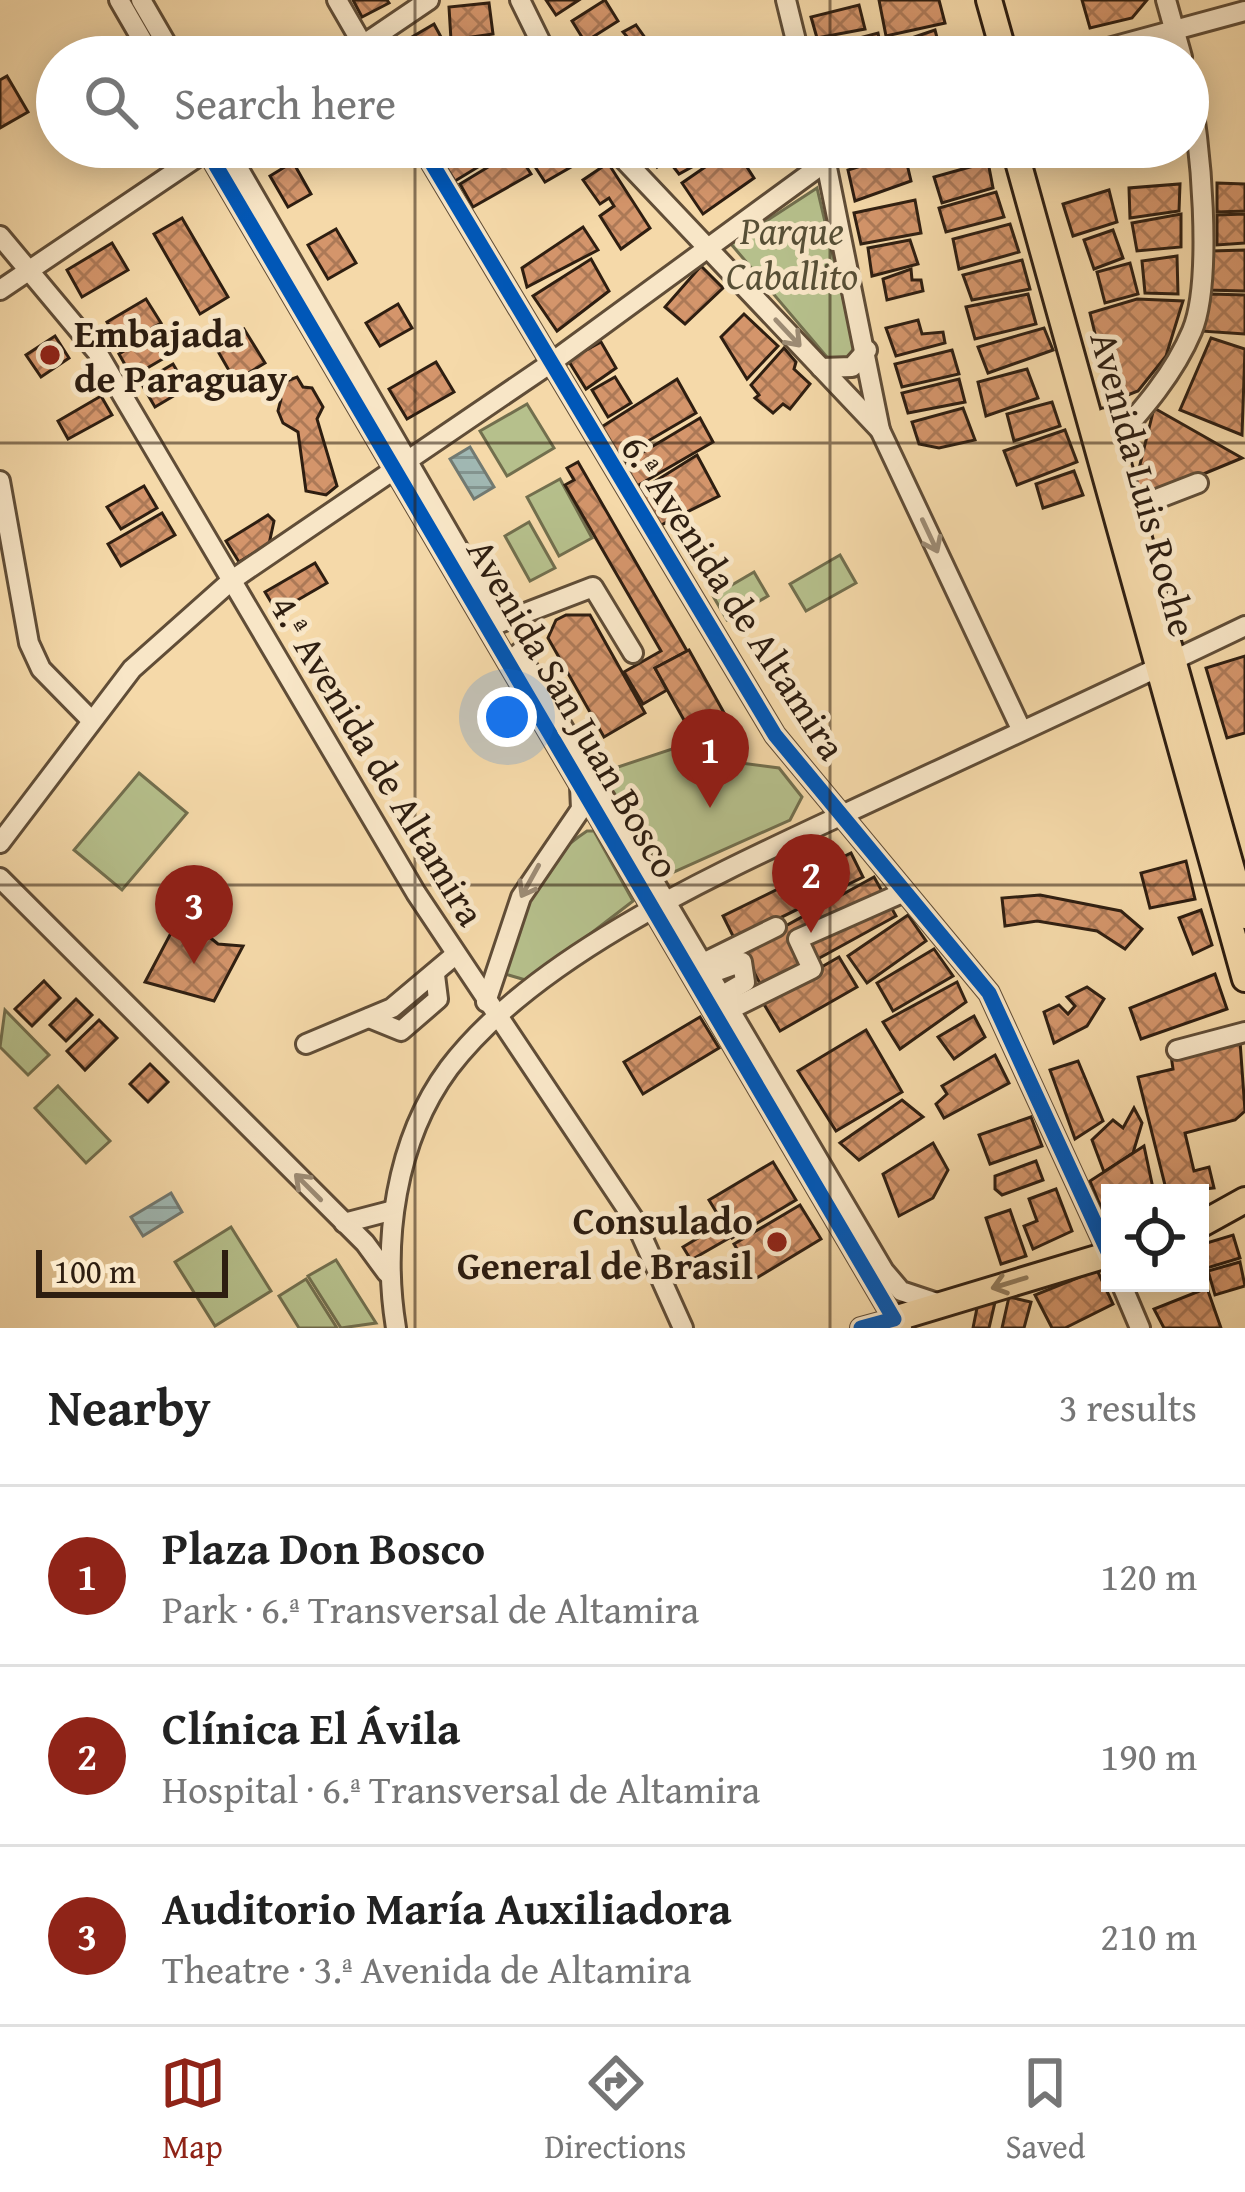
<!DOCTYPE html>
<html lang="en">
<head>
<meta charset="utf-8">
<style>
  :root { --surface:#fff; --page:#f2f2f2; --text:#222; --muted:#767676; --line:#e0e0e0; --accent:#8f2418 }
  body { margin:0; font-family:"Gentium Book Plus",serif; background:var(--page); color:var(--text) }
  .controls { position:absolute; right:36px; bottom:36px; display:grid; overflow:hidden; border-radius:0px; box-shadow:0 6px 30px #0003 }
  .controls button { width:108px; height:108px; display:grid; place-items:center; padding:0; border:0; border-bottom:3px solid var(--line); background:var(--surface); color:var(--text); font:60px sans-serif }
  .scale { position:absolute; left:36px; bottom:30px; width:192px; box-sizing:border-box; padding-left:12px; border:6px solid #2e1e11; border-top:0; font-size:33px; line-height:42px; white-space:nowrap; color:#2e1e11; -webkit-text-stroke:9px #f8e6c7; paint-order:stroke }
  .you { position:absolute; left:507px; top:717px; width:42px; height:42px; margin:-30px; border:9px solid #fff; border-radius:50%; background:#1a73e8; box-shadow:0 0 0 18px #1a73e833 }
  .badge { display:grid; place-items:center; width:78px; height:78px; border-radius:50%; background:var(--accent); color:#fff; font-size:39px; font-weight:700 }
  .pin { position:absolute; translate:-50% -99px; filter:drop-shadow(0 3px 6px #0008) }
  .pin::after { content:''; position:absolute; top:63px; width:42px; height:36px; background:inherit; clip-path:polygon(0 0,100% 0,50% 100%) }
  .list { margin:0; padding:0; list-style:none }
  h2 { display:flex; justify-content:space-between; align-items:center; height:156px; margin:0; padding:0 48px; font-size:51px }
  h2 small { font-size:39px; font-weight:400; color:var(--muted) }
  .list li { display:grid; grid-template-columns:78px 1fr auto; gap:36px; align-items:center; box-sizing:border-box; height:180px; padding:0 48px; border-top:3px solid var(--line) }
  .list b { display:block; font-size:45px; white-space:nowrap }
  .list p { margin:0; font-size:39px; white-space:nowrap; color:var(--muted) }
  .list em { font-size:39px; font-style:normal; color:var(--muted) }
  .icon { flex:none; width:66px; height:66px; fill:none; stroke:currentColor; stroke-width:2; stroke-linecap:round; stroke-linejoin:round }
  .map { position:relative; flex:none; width:1245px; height:1328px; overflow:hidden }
  .search { position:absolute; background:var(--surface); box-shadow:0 6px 30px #0003; left:36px; right:36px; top:36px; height:132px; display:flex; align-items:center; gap:30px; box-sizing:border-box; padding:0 42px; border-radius:66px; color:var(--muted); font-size:45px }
  .sheet { height:696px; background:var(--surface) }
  nav { display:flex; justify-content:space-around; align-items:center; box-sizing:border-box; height:168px; border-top:3px solid var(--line); background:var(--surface); font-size:33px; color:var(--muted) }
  nav a { display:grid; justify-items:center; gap:6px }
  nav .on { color:var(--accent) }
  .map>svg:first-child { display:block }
  .green { fill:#b6c08c; stroke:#726f4e; stroke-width:3 }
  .water { fill:url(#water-rules); stroke:#727a72; stroke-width:3 }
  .building { fill:url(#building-cross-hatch); stroke:#2e1e11; stroke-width:3 }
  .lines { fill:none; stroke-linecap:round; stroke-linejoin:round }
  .minor-casing { stroke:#604d37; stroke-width:24 }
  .major-casing { stroke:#2e1e11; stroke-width:30 }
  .minor { stroke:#f8e6c7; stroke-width:18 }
  .major { stroke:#f5d9a9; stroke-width:24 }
  .cycleway-casing { stroke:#f8e6c7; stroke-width:22 }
  .cycleway { stroke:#0057b8; stroke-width:15 }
  .oneway { stroke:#9d8c75 }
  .oneway2 { stroke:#927c5d }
  .grid { fill:none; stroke:#2e1e11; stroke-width:3; stroke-opacity:0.55 }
  .poi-dot { fill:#8f2418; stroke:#f8e6c7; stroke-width:4.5 }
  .labels { text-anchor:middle; stroke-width:10; stroke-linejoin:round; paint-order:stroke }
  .park-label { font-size:39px; font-style:italic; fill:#574f36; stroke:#f8e6c7 }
  .poi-label { font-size:39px; font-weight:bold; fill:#2e1e11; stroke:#f8e6c7; text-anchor:start }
  .street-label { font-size:39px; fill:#2e1e11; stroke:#f8e6c7 }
</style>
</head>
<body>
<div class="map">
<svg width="1245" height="1328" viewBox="0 0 1245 1328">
  <defs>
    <pattern id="water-rules" width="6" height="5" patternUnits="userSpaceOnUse" patternTransform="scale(3)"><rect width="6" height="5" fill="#a0b8b3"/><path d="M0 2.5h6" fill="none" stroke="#839590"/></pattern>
    <pattern id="building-cross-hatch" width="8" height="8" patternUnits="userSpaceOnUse" patternTransform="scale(3)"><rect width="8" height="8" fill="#d4956b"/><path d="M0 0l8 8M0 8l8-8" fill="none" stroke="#ac7957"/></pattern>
  </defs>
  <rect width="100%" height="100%" fill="#f5d9a9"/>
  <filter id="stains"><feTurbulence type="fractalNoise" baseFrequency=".00167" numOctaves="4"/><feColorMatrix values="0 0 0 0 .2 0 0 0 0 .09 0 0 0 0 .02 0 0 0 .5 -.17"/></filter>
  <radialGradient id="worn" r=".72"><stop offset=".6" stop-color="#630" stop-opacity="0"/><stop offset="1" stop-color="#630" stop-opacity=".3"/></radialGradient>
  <g class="green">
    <polygon points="817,188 855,349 847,361 832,363 731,244"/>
    <polygon points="527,404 554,448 507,476 480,431"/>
    <polygon points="560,479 592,538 559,556 527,497"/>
    <polygon points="529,522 555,568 530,581 505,536"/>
    <polygon points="840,555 856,583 806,611 790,584"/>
    <polygon points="754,572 768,596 727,620 713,596"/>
    <polygon points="681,746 718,760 779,768 802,797 790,820 667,875 605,779 612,769"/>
    <polygon points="139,773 187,813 122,890 74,850"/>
    <path d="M 587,831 L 594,831 L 633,901 L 529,981 L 505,974 C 525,910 528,870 587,831 Z"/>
    <polygon points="5,1010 49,1055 28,1075 0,1047"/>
    <polygon points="58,1086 110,1141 86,1163 35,1108"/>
    <polygon points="231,1227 271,1291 215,1326 175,1262"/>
    <polygon points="336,1260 376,1323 341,1328 308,1276"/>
    <polygon points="306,1279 337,1328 299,1328 279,1296"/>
  </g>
  <g class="water">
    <polygon points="470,447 494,487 474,499 450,459"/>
    <polygon points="171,1193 182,1212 143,1236 131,1217"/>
  </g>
  <g class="building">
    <polygon points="353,0 387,0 389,3 362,17"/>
    <polygon points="546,0 579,0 556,15"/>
    <polygon points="605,0 618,21 585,42 572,21"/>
    <polygon points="879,0 939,0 945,23 886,36"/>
    <polygon points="1082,0 1147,0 1132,18 1090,28"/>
    <polygon points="489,3 493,34 451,40 449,7"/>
    <polygon points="859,5 865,29 817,38 811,17"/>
    <polygon points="434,24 449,52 393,57 407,40"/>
    <polygon points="636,25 648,42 627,57 600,57 594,50 615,38 621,47 629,39 623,32"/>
    <polygon points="935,30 942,57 892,57 888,46"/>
    <polygon points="878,33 883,57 834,57 832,45"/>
    <polygon points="7,76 28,112 0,128 0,80"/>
    <polygon points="448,147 511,147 455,181 437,153"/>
    <polygon points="549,147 593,147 597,152 545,182 530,159"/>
    <polygon points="657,147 682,147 657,167 647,154"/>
    <polygon points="698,147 708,158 679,174 672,165"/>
    <polygon points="734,147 754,178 703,214 682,183"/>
    <polygon points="752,147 793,147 795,155 757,166"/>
    <polygon points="884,147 903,147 911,181 855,201 848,170 858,167 857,158"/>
    <polygon points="946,147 979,147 982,157 952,165"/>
    <polygon points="516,150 531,174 473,207 460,184"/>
    <polygon points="293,162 311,194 288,207 270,176"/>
    <polygon points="988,162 993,188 942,203 934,177"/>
    <polygon points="608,163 650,228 621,249 600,216 614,206 609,198 600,204 583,180"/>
    <polygon points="1217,183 1245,184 1245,211 1217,212"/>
    <polygon points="1180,184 1179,211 1130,218 1129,188"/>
    <polygon points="1109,190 1117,222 1073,236 1063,204"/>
    <polygon points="996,192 1004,217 946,232 939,208"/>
    <polygon points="915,200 921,233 861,244 854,213"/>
    <polygon points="1181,214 1181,247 1137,251 1132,223"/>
    <polygon points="1245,214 1245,243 1217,245 1217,215"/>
    <polygon points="182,218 228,297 200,314 154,234"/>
    <polygon points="1010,224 1019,252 959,269 953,239"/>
    <polygon points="583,227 598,250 527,287 522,268"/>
    <polygon points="336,229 356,263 328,279 308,245"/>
    <polygon points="1113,230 1123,258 1094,269 1084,240"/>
    <polygon points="910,240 918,264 872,276 868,248"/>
    <polygon points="112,243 128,270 82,297 67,270"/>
    <polygon points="1245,250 1245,291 1207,290 1212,251"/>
    <polygon points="1177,256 1178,294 1145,293 1142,261"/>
    <polygon points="591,259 609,291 557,331 533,296"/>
    <polygon points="1022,260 1030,289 972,300 963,275"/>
    <polygon points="1130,263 1138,294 1105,303 1097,272"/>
    <polygon points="701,266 723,288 685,324 665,307"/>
    <polygon points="911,269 912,280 921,280 923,291 887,300 883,279"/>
    <polygon points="1028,294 1036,324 975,339 966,307"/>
    <polygon points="1210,294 1245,295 1245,334 1200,331"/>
    <polygon points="146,299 161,323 121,346 107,322"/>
    <polygon points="1137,299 1183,301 1166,356 1138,391 1120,398 1108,387 1090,313"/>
    <polygon points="398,304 412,328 380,346 366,323"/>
    <polygon points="744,314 778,346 747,379 721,337"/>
    <polygon points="918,320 922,334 943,332 945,343 896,356 886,328"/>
    <polygon points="1044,328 1053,350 988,373 978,347"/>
    <polygon points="244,329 265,363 235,381 215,346"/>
    <polygon points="153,334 166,357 132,377 119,354"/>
    <polygon points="55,336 69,358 41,377 26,355"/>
    <polygon points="1211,338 1245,349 1242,435 1180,410"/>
    <polygon points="601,342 616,368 586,389 568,360"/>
    <polygon points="784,348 796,362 794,369 810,384 790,409 783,404 773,413 755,398 759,395 751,385"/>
    <polygon points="952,350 959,374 902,387 895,364"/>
    <polygon points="436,362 454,392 407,419 389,389"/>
    <polygon points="173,364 187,388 155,407 141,383"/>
    <polygon points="1027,369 1038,398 986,416 978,382"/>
    <polygon points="297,377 303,387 312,388 323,407 317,419 337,486 326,495 306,491 298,432 283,423 278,411 281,399 276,385"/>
    <polygon points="615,377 631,403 608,417 592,390"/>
    <polygon points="677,379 696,413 619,458 600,428"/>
    <polygon points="959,379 965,402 908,413 902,393"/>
    <polygon points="101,396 112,415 68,439 58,421"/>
    <polygon points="1052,402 1060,426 1014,441 1007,414"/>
    <polygon points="963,408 975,440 939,448 919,444 912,422"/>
    <polygon points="1154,408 1242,458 1143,499 1136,481"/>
    <polygon points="700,418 713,442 637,486 623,464"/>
    <polygon points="1065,430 1077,462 1017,485 1004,451"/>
    <polygon points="697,455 719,496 659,526 638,492"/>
    <polygon points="578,462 687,651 655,668 667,690 643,704 624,672 661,651 565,485 574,480 567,468"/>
    <polygon points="1074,471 1083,495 1043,508 1036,484"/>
    <polygon points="144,486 157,508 121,529 107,507"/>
    <polygon points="162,513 175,535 121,566 108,544"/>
    <polygon points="268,515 274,521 269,544 239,562 226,541"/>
    <polygon points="315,563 327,583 277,612 265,592"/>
    <polygon points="566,615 590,615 645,713 604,737 548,638 556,620"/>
    <polygon points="689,650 728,720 694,738 655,668"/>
    <polygon points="1245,656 1245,733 1227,738 1206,668"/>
    <polygon points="851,853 863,877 735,940 723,916"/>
    <polygon points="1186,861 1195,899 1150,908 1141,873"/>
    <polygon points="874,877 896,916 763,989 742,950"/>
    <polygon points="1040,895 1121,911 1142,929 1125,949 1097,931 1037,921 1005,926 1002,898"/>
    <polygon points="1201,910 1212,945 1193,954 1179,918"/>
    <polygon points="181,914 218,944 243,946 214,1001 145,982"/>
    <polygon points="908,915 926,941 867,983 848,956"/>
    <polygon points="934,949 953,976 893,1011 877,983"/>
    <polygon points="839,957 857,987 780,1031 762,1001"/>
    <polygon points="1215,974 1227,1009 1141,1039 1130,1008"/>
    <polygon points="44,981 60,998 32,1026 15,1009"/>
    <polygon points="957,982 966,1002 900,1049 883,1022"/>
    <polygon points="1087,987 1104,999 1087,1026 1054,1043 1044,1012 1059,1005 1068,1014 1075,1006 1067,997"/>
    <polygon points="76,999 92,1015 66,1041 50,1025"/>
    <polygon points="974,1016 985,1037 954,1059 938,1037"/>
    <polygon points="700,1017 719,1048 643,1094 624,1062"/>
    <polygon points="99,1020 117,1038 85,1070 67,1051"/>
    <polygon points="866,1030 902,1092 836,1131 798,1071"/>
    <polygon points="1240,1041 1245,1111 1235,1120 1185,1133 1194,1171 1209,1167 1214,1188 1167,1193 1138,1077 1173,1069 1171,1055"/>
    <polygon points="995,1055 1009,1083 944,1118 936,1104 947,1094 942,1086"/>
    <polygon points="1078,1061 1103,1121 1075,1139 1050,1070"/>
    <polygon points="150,1064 168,1082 148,1102 130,1084"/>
    <polygon points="902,1100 923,1117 859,1160 840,1143"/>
    <polygon points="1134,1108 1142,1123 1133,1153 1104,1172 1092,1140 1113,1120 1123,1128"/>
    <polygon points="1031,1117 1042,1146 990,1164 979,1135"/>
    <polygon points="933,1143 948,1170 933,1198 899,1216 883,1174"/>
    <polygon points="1144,1146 1154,1193 1110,1193 1110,1229 1090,1181"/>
    <polygon points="1036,1161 1043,1180 1002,1195 995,1189 995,1176"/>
    <polygon points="773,1162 796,1200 732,1238 709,1200"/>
    <polygon points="1056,1189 1072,1231 1033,1249 1024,1226 1037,1221 1029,1199"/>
    <polygon points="800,1205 821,1239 755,1279 734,1244"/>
    <polygon points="1010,1210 1026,1256 1001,1264 986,1218"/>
    <polygon points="718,1216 731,1237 691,1260 683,1247 703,1235 699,1228"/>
    <polygon points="1233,1235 1240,1258 1207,1268 1200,1245"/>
    <polygon points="1240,1262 1245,1286 1215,1295 1208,1271"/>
    <polygon points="1097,1270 1113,1304 1065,1328 1052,1328 1035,1295"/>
    <polygon points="1207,1288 1221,1328 1164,1328 1154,1309"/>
    <polygon points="1009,1297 1031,1302 1024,1328 1002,1328"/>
    <polygon points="979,1298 995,1302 989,1328 973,1328"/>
  </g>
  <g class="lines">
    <defs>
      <g id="minor">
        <polyline points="119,0 152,57"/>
        <polyline points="141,0 174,57"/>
        <polyline points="337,0 370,57"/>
        <polyline points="520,0 548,57"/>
        <polyline points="786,0 800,57"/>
        <polyline points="1166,0 1182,57"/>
        <polyline points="345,57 429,0"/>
        <polyline points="1075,57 1245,11"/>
        <polyline points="205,147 894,1319 861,1328"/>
        <polyline points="226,147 496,614"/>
        <polyline points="422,147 775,735 989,993 1110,1256"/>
        <polyline points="612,147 880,430 1021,729"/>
        <polyline points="824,153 880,430"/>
        <polyline points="0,236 97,352 416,893 635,1221 683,1328"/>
        <polyline points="0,290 212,147"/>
        <polyline points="821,368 852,367 867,350"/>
        <path d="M 1112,444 C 1143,409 1174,374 1192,331 C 1213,281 1201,136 1188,83"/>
        <polyline points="0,481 29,643 41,669 90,719"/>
        <polyline points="1131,509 1198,483"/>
        <polyline points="489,627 593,587 633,653"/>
        <polyline points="519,653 884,1271 901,1291 937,1303"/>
        <polyline points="0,843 132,669 232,580 548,365 846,147"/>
        <polyline points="0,878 365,1243 387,1273"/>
        <polyline points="707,961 776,927"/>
        <polyline points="709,974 742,962 745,982 721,996"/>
        <polyline points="486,1002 521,897 581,809 580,786"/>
        <polyline points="729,1010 812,969 798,939 902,893"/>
        <polyline points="369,1018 401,1031 438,999 435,975"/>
        <polyline points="306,1044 392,1008 455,955"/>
        <polyline points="1177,1050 1245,1032"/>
        <polyline points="344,1223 394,1210"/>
        <polyline points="1121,1283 1140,1328"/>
        <path d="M 396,1328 C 382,1242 395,1141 449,1068 C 534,956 716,874 842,815 C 977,752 1112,690 1245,626"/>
      </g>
      <g id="major">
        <polyline points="989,0 1005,57"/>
        <polyline points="1014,147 1245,979"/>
        <polyline points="1106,421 1245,916"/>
        <polyline points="1200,1225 1245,1200"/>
        <polyline points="899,1328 894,1319 1110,1254"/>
      </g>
    </defs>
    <use href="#minor" class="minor-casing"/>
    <use href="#major" class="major-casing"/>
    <use href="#minor" class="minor"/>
    <use href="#major" class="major"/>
    <defs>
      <g id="cycleway">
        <polyline points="205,147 894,1319 861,1328"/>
        <polyline points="422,147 775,735 989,993 1110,1256"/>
      </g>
    </defs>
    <use href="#cycleway" class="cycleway-casing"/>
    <use href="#cycleway" class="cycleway"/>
  </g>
  <defs><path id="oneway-shaft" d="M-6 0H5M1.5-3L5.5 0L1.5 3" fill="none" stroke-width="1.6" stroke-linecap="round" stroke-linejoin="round" transform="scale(3)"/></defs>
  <g class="oneway">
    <use href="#oneway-shaft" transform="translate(788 333) rotate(47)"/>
    <use href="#oneway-shaft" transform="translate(930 536) rotate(65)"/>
    <use href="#oneway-shaft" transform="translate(530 881) rotate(119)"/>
    <use href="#oneway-shaft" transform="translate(308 1187) rotate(-135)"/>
  </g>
  <use class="oneway2" href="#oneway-shaft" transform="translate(1009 1283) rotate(163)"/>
  <path class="grid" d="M 415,0 L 415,57M 830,0 L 830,57M 415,147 L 415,1328M 830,147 L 830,1328M 0,443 L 1245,443M 0,885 L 1245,885"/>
  <g class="poi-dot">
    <circle cx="50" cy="355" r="12"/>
    <circle cx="777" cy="1242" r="12"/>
  </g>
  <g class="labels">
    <g class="park-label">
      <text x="792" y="244">Parque<tspan x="792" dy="45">Caballito</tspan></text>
    </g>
    <g class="poi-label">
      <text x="74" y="347">Embajada<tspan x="74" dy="45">de Paraguay</tspan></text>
      <text x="753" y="1234" text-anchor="end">Consulado<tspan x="753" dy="45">General de Brasil</tspan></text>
    </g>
    <g class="street-label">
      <text transform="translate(1144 484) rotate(75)" y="14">Avenida Luis Roche</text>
      <text transform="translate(734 597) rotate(57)" y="14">6.ª Avenida de Altamira</text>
      <text transform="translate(574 708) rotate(60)" y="14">Avenida San Juan Bosco</text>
      <text transform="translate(378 760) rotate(59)" y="14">4.ª Avenida de Altamira</text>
    </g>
  </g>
  <rect width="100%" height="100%" filter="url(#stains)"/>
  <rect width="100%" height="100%" fill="url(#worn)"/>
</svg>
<div class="controls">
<button><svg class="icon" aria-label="locate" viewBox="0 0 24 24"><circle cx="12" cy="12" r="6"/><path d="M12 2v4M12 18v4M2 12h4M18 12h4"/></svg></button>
</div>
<div class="scale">100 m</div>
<div class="you"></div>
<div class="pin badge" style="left:710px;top:808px">1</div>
<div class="pin badge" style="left:811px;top:933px">2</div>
<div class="pin badge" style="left:194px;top:964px">3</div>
<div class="search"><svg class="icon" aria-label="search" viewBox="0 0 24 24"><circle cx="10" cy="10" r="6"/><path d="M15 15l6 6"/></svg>Search here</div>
</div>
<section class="sheet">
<h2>Nearby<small>3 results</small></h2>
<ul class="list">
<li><span class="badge">1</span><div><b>Plaza Don Bosco</b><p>Park · 6.ª Transversal de Altamira</p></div><em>120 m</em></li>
<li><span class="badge">2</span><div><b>Clínica El Ávila</b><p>Hospital · 6.ª Transversal de Altamira</p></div><em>190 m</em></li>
<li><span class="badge">3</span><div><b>Auditorio María Auxiliadora</b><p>Theatre · 3.ª Avenida de Altamira</p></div><em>210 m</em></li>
</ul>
</section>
<nav>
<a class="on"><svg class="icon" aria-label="map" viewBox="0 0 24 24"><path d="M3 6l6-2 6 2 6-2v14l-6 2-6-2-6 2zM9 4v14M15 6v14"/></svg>Map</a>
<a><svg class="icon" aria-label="directions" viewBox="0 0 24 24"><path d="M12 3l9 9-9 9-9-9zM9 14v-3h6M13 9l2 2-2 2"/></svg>Directions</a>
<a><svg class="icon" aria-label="saved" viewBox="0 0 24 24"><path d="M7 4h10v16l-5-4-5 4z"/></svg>Saved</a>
</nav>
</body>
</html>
